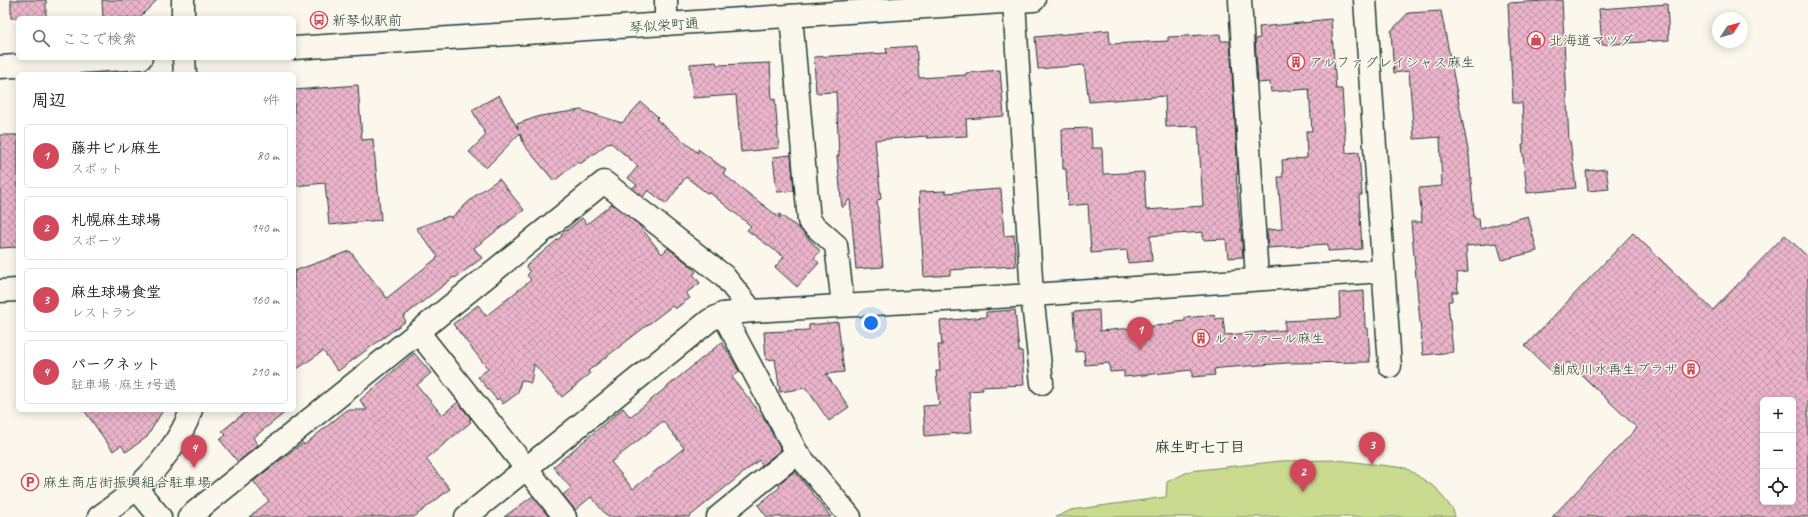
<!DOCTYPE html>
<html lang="ja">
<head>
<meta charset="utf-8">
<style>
  :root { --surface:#fff; --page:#f6f6f6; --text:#202124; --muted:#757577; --line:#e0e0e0; --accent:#d1495b }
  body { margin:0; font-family:Caveat,"Klee One",sans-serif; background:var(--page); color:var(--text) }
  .controls { position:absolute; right:12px; bottom:12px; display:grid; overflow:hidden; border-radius:6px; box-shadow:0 2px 10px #0003 }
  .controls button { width:36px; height:36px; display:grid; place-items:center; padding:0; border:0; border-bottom:1px solid var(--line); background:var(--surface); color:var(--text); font:20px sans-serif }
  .compass { position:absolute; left:1712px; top:12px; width:36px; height:36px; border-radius:50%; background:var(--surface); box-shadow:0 2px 10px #0003; rotate:54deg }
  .you { position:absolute; left:871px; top:323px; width:14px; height:14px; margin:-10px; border:3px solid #fff; border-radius:50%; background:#1a73e8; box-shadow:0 0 0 6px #1a73e833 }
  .badge { display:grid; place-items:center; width:26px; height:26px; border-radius:50%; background:var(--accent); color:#fff; font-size:13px; font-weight:700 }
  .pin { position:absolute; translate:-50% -33px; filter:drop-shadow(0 1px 2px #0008) }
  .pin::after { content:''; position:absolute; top:21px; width:14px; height:12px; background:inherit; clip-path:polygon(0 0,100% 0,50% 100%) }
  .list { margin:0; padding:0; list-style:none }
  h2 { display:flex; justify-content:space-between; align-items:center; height:52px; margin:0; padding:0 16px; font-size:17px }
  h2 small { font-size:13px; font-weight:400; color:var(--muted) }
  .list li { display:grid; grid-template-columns:26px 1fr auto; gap:12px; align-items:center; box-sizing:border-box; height:64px; margin:0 8px 8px; padding:0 8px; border:1px solid var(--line); border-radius:6px }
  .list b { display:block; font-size:15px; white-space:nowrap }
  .list p { margin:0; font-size:13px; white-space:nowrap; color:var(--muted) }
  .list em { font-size:13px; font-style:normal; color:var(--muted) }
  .icon { flex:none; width:22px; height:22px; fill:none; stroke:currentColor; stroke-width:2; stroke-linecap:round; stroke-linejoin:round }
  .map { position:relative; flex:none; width:1808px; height:517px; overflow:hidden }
  .search { position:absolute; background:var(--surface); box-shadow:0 2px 10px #0003; left:16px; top:16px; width:280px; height:44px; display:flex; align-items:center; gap:10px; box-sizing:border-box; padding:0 14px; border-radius:6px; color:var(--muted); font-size:15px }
  .panel { position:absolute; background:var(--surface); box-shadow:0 2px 10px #0003; left:16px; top:72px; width:280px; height:340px; border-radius:6px }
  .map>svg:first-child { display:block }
  .pitch { fill:#cada8e; stroke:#748c61 }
  .building { fill:url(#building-cross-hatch); stroke:#1f3d34; fill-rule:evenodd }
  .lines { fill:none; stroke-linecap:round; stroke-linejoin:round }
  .minor-casing { stroke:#1f3d34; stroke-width:25 }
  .tertiary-casing { stroke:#1f3d34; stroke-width:25 }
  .secondary-casing { stroke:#1f3d34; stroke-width:25 }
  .minor { stroke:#fbf7ec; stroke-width:22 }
  .tertiary { stroke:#fbf7ec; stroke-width:22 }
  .secondary { stroke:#fbf7ec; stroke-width:22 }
  .labels { text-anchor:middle; stroke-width:3; stroke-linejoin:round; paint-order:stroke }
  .poi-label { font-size:14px; fill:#1f3d34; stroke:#fbf7ec; text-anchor:start }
  .street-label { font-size:14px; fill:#1f3d34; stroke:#fbf7ec }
  .neighbourhood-label { font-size:15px; font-weight:bold; fill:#1f3d34; stroke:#fbf7ec }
</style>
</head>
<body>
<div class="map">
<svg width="1808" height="517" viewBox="0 0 1808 517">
  <defs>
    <pattern id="building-cross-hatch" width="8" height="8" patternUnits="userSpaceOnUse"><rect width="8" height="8" fill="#ebb4cb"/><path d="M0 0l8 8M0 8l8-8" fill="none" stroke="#be94a6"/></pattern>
  </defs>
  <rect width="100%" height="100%" fill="#fbf7ec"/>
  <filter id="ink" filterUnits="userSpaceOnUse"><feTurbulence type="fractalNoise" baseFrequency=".025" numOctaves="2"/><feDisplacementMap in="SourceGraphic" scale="8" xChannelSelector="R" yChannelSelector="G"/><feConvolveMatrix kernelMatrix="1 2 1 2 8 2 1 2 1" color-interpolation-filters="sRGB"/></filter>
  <g filter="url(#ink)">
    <polygon class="pitch" points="1337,460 1406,468 1436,488 1453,510 1455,517 1056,517 1071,510 1166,497 1167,482 1190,471 1281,461"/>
    <g class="building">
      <rect x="11" y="0" width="35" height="18"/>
      <polygon points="102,0 157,0 139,18 103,18"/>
      <polygon points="1562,0 1569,141 1570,140 1576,188 1527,193 1522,145 1524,145 1522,103 1513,103 1508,3"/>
      <polygon points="1667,4 1669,40 1602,45 1599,9"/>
      <polygon points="1441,11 1469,155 1474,218 1479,218 1480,229 1528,216 1537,251 1502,260 1497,243 1466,246 1468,272 1457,273 1458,292 1452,292 1452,301 1448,301 1453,352 1423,355 1411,222 1422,222 1419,188 1442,186 1440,137 1414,139 1409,71 1394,73 1391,31 1408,13"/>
      <polygon points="1331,19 1336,89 1342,89 1346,153 1359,152 1362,195 1359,195 1362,249 1328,251 1328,244 1268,248 1267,230 1282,229 1278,177 1283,177 1282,160 1307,158 1306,131 1312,131 1309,89 1271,92 1270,82 1258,83 1255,39 1260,38 1259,27 1311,22 1311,21"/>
      <polygon points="1109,30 1110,44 1168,41 1168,37 1220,34 1221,41 1230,41 1238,174 1236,174 1243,257 1228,258 1226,239 1203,240 1203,232 1150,236 1152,261 1128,263 1127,250 1091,253 1088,204 1068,206 1066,169 1063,169 1062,129 1091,128 1092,148 1102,148 1103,174 1144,172 1146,210 1203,206 1198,126 1166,127 1165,96 1089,102 1084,65 1038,69 1035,37"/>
      <polygon points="916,46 919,78 966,75 966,73 1000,70 1004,116 966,119 967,136 927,138 927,136 875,140 881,199 877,200 883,267 856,269 850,199 842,208 837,156 839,156 836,92 816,93 814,57 887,53 886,48"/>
      <polygon points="716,62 717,65 770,63 772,100 775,99 779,148 741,152 736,95 693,98 690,64"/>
      <polygon points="358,85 362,140 373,139 381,220 329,225 325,183 294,186 294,90"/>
      <polygon points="499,95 518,129 517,124 540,116 581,110 622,123 641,102 658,117 656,119 698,153 698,149 726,170 723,174 780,218 779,214 800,229 820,251 814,258 819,263 797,287 775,267 784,257 747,230 751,226 709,192 708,194 686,177 666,204 648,190 643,197 632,188 637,185 628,178 638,166 610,142 580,164 578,162 554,181 524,145 520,133 486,168 469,152 486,135 472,110"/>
      <polygon points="0,135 18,135 18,247 0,248"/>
      <polygon points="791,155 794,191 777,192 773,157"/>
      <polygon points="1606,169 1609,189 1588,191 1586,171"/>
      <polygon points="499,179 524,210 474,248 482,258 455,278 454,277 403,317 406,321 338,371 323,351 294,371 294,271 350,251 387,298 438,257 416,228 449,216 451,218 476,195"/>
      <polygon points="1001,189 1004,236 1014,235 1016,266 950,270 950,275 924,277 919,192 946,191 946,193"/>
      <polygon points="612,204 638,224 662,254 668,248 691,266 696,272 693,274 700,283 686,293 690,298 675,309 672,306 588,371 590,374 562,397 534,364 531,383 521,380 518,393 503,404 499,398 497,400 478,377 488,369 453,324 478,305 486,316 531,280 527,275 530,272 526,266 562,236 561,235 582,218 587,224"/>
      <path d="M 1633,233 L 1713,310 L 1785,235 L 1808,257 L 1808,517 L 1552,517 L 1637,428 L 1568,362 L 1555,375 L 1525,346 ZM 1763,400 L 1793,400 L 1793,502 L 1763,502 Z"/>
      <polygon points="1364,291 1365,328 1368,328 1370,362 1287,363 1221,368 1214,369 1215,375 1192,377 1192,370 1124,377 1124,371 1110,372 1109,363 1085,365 1084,351 1076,352 1073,312 1099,310 1100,331 1175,324 1175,322 1185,321 1185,318 1214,315 1215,319 1223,318 1225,335 1285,330 1285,321 1340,318 1339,293"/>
      <polygon points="1015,310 1019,351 1022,351 1024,385 982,387 983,390 969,391 972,432 925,436 923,406 939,405 936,371 940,371 938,345 942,345 940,321 986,317 986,312"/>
      <polygon points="838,322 844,372 826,374 849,407 829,421 806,388 780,392 775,359 766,360 764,332 809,330 809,325"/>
      <path d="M 722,342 L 739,371 L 732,377 L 764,418 L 781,450 L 762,465 L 759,460 L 689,517 L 608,517 L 591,497 L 575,510 L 563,495 L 571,488 L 553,467 L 623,408 L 630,417 ZM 663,421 L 684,448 L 633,489 L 611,462 Z"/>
      <polygon points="414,353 431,373 417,385 442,415 458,402 471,419 469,420 471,422 426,459 450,489 414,517 249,517 269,501 253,481 303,443 304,445 347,410 367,410 360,400"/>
      <polygon points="84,410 163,410 147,437 126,452 121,445 113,451"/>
      <polygon points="248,410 288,410 253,438 258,445 238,462 220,440 226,435 222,431"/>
      <polygon points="795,471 831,517 767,517 758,505 780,487 778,484"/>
      <polygon points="533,496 549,517 504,517"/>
    </g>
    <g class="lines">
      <defs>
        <g id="minor">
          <polyline points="1240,0 1257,279"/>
          <polyline points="1365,0 1390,366"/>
          <polyline points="1014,1 1032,295 1042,383"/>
          <polyline points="791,16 809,221 836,245 843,305"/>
          <polyline points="666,24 666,0"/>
          <polyline points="0,291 18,290"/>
          <polyline points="723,314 797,453 850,517"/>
          <polyline points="418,332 565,517"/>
          <polyline points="136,488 160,517"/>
          <polyline points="189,517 604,182 724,276 752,311 1032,295 1383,271"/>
          <polyline points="466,517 710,320 723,314 752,311"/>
          <polyline points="718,517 797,453"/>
        </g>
        <g id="tertiary">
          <polyline points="183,18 183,0"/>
          <polyline points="184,58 185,74"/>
          <path d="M 99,517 C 112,507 125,499 136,488 C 157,470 183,436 191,410"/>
        </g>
        <g id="secondary">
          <polyline points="294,48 1034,0"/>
          <polyline points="0,67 141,58"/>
        </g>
      </defs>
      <use href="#minor" class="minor-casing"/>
      <use href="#tertiary" class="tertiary-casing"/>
      <use href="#secondary" class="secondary-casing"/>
      <use href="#minor" class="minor"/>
      <use href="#tertiary" class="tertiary"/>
      <use href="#secondary" class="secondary"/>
    </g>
  </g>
  <defs>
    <symbol id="bus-ring" viewBox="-11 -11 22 22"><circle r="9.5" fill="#fbf7ec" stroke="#d1495b" stroke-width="1.5"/><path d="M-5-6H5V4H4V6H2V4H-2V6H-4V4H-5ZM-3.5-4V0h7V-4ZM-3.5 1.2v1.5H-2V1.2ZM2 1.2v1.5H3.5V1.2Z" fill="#d1495b"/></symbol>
    <symbol id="shop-ring" viewBox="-11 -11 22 22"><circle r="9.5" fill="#fbf7ec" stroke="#d1495b" stroke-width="1.5"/><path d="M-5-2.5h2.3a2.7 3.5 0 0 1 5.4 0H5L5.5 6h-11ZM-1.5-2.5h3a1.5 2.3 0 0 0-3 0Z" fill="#d1495b"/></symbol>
    <symbol id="building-ring" viewBox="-11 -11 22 22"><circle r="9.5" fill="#fbf7ec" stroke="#d1495b" stroke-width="1.5"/><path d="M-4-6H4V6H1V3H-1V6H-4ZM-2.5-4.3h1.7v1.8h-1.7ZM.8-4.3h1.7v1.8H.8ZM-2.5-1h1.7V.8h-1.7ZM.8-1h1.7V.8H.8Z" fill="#d1495b"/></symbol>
    <symbol id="parking-ring" viewBox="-11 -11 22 22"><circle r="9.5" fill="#fbf7ec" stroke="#d1495b" stroke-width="1.5"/><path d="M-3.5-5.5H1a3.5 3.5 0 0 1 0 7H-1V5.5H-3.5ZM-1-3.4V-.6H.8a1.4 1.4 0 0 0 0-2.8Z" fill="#d1495b"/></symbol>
  </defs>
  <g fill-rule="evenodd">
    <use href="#bus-ring" x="309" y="10" width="20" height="20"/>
    <use href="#shop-ring" x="1526" y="30" width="20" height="20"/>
    <use href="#building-ring" x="1286" y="52" width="20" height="20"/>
    <use href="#building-ring" x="1191" y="328" width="20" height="20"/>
    <use href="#building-ring" x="1681" y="359" width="20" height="20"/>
    <use href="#parking-ring" x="20" y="472" width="20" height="20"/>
  </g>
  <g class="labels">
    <g class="poi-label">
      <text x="332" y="25">新琴似駅前</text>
      <text x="1549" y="45">北海道マツダ</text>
      <text x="1309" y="67">アルファグレイシャス麻生</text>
      <text x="1214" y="343">ル・ファール麻生</text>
      <text x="1678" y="374" text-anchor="end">創成川水再生プラザ</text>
      <text x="43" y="487">麻生商店街振興組合駐車場</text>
    </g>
    <g class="street-label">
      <text transform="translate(664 25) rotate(-4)" y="5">琴似栄町通</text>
    </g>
    <g class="neighbourhood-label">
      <text x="1200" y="452">麻生町七丁目</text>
    </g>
  </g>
</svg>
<div class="controls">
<button>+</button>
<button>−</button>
<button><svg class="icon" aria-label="locate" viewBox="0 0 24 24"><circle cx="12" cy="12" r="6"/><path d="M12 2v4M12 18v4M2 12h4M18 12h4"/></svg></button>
</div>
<svg class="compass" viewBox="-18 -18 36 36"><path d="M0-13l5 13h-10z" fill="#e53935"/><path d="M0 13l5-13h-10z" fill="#757577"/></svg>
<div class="you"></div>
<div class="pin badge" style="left:1140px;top:350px">1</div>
<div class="pin badge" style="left:1303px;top:492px">2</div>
<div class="pin badge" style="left:1372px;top:465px">3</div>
<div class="pin badge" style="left:194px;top:468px">4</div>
<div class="search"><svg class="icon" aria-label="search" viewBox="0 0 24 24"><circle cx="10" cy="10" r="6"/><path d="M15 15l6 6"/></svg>ここで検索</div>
<section class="panel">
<h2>周辺<small>4件</small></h2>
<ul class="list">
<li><span class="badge">1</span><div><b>藤井ビル麻生</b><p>スポット</p></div><em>80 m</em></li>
<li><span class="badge">2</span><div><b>札幌麻生球場</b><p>スポーツ</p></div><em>140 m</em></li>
<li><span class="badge">3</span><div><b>麻生球場食堂</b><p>レストラン</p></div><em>160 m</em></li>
<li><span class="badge">4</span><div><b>パークネット</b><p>駐車場 · 麻生1号通</p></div><em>210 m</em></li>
</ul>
</section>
</div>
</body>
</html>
